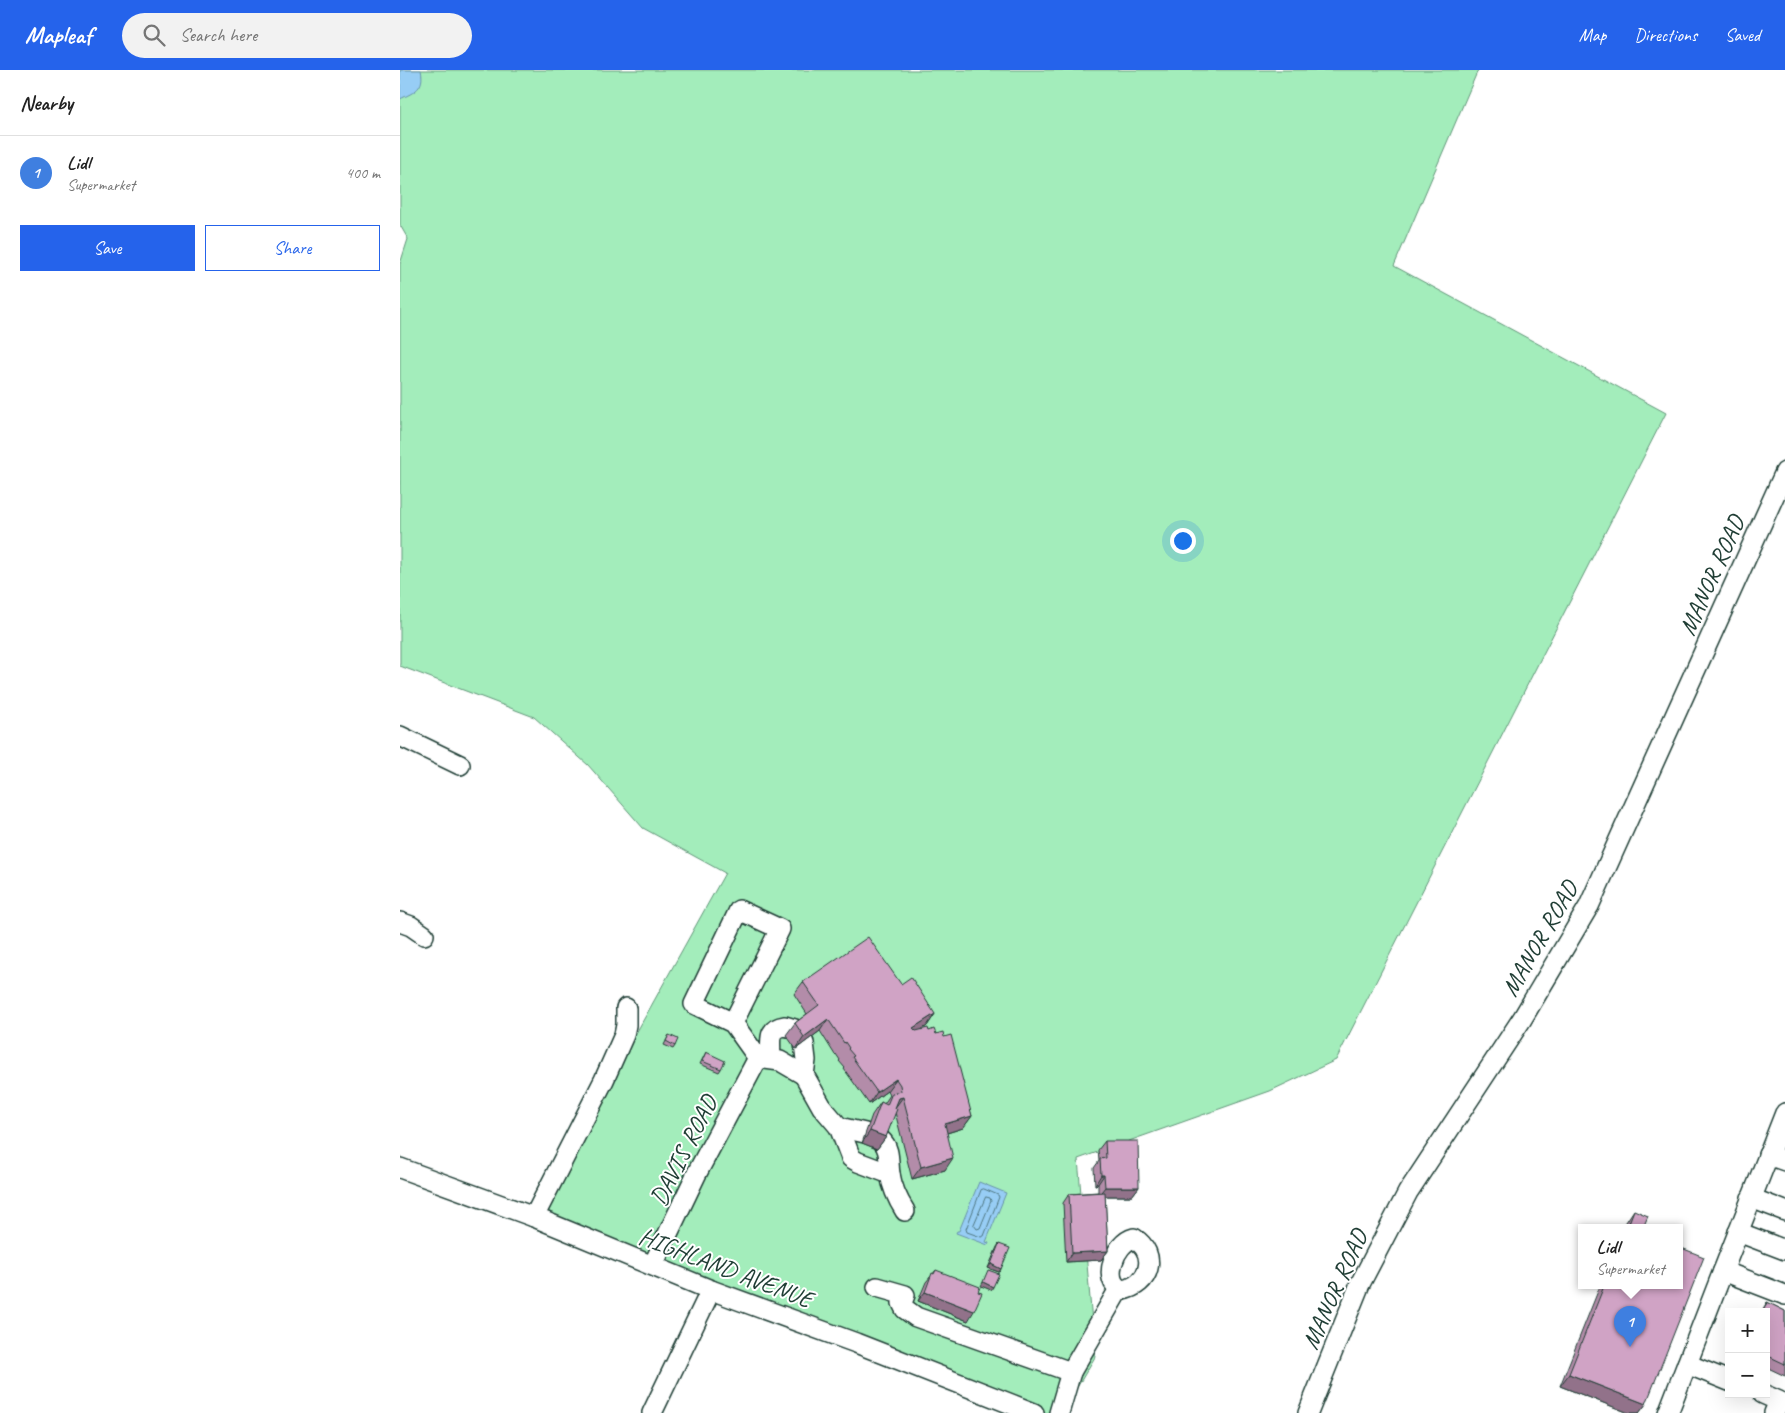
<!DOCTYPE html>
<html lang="en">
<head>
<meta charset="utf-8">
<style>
  :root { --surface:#fff; --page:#f2f2f2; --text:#222; --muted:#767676; --line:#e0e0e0; --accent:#2563eb }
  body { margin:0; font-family:Caveat,sans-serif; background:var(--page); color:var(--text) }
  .controls { position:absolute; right:15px; bottom:15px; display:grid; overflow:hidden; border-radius:0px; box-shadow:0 5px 20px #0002 }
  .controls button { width:45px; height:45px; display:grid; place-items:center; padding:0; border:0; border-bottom:1px solid var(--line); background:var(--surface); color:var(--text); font:25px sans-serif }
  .you { position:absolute; left:782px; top:470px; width:18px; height:18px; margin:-12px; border:4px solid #fff; border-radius:50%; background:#1a73e8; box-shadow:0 0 0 8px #1a73e833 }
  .badge { display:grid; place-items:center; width:32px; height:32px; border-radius:50%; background:var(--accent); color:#fff; font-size:16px; font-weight:700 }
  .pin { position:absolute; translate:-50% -41px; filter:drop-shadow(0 1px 2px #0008) }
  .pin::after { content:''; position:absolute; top:26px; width:18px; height:15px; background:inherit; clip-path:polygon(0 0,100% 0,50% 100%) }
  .popup { position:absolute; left:1178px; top:1154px; width:105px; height:65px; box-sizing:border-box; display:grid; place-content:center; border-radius:0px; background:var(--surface); filter:drop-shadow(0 1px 4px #0005); font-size:16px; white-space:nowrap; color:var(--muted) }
  .popup b { font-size:19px; color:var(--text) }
  .popup::after { content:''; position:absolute; left:50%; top:100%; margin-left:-10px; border:10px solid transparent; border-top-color:var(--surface) }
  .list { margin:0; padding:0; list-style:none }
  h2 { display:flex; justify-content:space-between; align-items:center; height:65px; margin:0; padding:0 20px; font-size:21px }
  h2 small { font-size:16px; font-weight:400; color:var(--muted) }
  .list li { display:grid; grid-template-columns:32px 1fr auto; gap:15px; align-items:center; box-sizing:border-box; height:75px; padding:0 20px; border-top:1px solid var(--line) }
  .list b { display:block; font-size:19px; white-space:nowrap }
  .list p { margin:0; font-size:16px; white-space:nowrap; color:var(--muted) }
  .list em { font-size:16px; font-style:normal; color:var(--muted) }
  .actions { display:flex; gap:10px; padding:15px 20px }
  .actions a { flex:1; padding:11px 0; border:1px solid var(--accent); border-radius:0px; text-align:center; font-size:18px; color:var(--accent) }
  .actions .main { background:var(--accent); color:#fff }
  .icon { flex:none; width:28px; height:28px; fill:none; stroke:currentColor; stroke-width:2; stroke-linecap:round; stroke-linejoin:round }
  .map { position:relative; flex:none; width:1385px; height:1343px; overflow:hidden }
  header { display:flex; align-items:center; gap:30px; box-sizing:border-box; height:70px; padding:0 25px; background:var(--accent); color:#fff }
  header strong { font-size:24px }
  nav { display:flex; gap:28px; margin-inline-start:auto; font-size:18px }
  .search { width:350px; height:45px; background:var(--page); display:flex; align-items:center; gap:12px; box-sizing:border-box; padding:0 18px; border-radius:28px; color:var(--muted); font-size:19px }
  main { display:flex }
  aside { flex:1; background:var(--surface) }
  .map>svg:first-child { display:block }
  .green { fill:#a3edbb; stroke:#619578 }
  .water { fill:#97cdf5; stroke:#6793a8 }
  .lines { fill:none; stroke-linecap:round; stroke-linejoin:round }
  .shore { stroke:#4f7781; stroke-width:1 }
  .minor-casing { stroke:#1f3d34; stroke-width:22 }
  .minor { stroke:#fff; stroke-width:19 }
  .wall { fill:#b38ca9; stroke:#1f3d34 }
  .shaded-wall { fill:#92728a; stroke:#1f3d34 }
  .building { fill:#d0a3c5; stroke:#1f3d34 }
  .labels { text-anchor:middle; stroke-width:4; stroke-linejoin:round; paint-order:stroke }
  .street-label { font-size:25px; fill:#1f3d34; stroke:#fff }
</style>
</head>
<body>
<header>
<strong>Mapleaf</strong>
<div class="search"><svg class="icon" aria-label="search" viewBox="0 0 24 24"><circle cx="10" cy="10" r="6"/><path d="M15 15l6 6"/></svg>Search here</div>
<nav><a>Map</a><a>Directions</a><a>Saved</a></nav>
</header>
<main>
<aside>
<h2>Nearby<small></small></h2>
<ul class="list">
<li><span class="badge" style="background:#3f7fe0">1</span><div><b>Lidl</b><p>Supermarket</p></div><em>400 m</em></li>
</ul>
<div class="actions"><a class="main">Save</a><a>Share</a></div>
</aside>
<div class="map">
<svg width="1385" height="1343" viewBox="0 0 1385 1343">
  <rect width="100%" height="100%" fill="#fff"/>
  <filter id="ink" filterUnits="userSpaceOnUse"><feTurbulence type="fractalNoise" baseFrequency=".02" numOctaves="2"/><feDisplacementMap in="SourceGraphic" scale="10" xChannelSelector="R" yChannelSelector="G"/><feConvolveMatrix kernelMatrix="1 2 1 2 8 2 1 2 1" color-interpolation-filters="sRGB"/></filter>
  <g filter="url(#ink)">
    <polygon class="green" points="0,0 1078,0 994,196 1266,343 936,990 870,1021 678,1089 695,1287 662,1343 636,1343 134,1147 325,803 243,758 188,695 134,647 0,596 0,194 8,169 0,155"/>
    <g class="water">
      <path d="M 0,0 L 21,0 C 25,18 15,22 0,29 Z"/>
      <polygon points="579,1112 606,1123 586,1172 589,1173 588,1175 556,1163 557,1161 559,1161"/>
    </g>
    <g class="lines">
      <g class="shore">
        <polygon points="584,1119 598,1125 599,1127 584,1166 581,1167 567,1162 566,1159 581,1120"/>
        <polygon points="586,1127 590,1128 591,1131 580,1158 577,1159 574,1155"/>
      </g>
      <defs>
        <g id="minor">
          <polyline points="0,666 60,695"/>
          <polyline points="0,852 11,856 24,865"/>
          <polyline points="333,953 380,859 339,840 294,934 333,953 358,988 380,991 404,1005"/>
          <polyline points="404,973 406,990 404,1005 422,1037 439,1057 451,1088 458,1092 490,1104"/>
          <path d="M 370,989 C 373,974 364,959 385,956 L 395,959"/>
          <polyline points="1385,1043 1323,1201 1385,1225"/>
          <polyline points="439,1057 465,1063"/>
          <path d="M 481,1070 C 491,1079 488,1092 490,1104 C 492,1117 498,1130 505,1141"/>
          <polyline points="1368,1085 1385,1091"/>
          <polyline points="0,1098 134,1147 311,1220 456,1273 634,1343"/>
          <polyline points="1351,1128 1385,1141"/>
          <polyline points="134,1147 204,1010 224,965 226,955 226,938"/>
          <polyline points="1338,1162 1385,1180"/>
          <path d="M 734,1168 C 759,1184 750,1216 722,1220 C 701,1212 714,1173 734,1168 Z"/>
          <polyline points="253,1195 297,1103 358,988"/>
          <polyline points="477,1217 505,1225 502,1233 505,1239 516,1247 671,1302 659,1343"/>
          <polyline points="1287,1294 1329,1311"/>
          <polyline points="671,1302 719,1219"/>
          <polyline points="1363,1324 1379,1331 1374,1343"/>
          <polyline points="252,1343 311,1220"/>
          <polyline points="908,1343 960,1214 1008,1122 1122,949 1189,836 1385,402"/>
          <polyline points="1268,1343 1323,1201"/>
        </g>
      </defs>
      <use href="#minor" class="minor-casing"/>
      <use href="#minor" class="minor"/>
    </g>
    <g class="wall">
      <polygon points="403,912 501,914 535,944 527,956 520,960 529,961 536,964 544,967 572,1046 563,1058 547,1063 545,1100 512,1109 495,1042 486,1067 477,1079 462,1073 472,1045 481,1032 484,1034 490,1025 487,1021 469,1034 444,999 445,998 439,991 440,990 436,984 435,985 420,961 396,979 386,965 395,953 407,944 394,924"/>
      <polygon points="269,965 275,976 273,979 264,975"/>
      <polygon points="306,982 321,999 319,1002 300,994"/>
      <polygon points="705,1071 739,1117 732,1126 705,1126 708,1181 701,1190 666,1192 663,1133 669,1124 698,1122 698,1114 695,1115 694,1098 699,1091 698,1080"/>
      <polygon points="1234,1140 1243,1158 1223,1158 1226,1152"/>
      <polygon points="599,1174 601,1199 599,1202 588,1198 597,1177"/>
      <polygon points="536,1200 568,1251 518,1231 526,1212"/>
      <polygon points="1200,1216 1279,1216 1246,1334 1239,1343 1229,1343 1160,1316"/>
      <polygon points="1367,1232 1385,1241 1385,1306 1366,1297 1366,1242 1361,1242"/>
    </g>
    <g class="shaded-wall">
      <polygon points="535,944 527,956 505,971 513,958"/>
      <polygon points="428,949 420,961 396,979 404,967"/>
      <polygon points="496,1009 487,1021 469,1034 477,1022"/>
      <polygon points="503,1027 494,1039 499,1028"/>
      <polygon points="572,1046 563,1058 537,1066 545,1054"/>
      <polygon points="470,1061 486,1067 477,1079 462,1073"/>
      <polygon points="553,1088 545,1100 512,1109 521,1097"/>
      <polygon points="701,1105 704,1105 698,1114 695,1115"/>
      <polygon points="705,1117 739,1117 732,1126 698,1126"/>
      <polygon points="708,1181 701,1190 666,1192 672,1183"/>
      <polygon points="591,1194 601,1199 599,1202 588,1198"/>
      <polygon points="583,1212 593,1217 591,1220 581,1216"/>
      <polygon points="525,1222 574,1241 568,1251 518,1231"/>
      <polygon points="1169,1304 1246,1334 1239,1343 1229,1343 1160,1316"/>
    </g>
    <g class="building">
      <polygon points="468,867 501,914 511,907 535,944 513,958 516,961 528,958 529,961 534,959 536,964 543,962 544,967 551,965 572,1046 545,1054 553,1088 521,1097 503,1027 499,1028 495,1038 497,1039 486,1067 470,1061 481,1032 487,1035 492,1023 501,1021 500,1015 496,1009 477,1022 452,987 454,986 448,979 449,978 445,972 444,973 428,949 404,967 395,953 419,935 403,912"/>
      <polygon points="269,965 278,969 275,976 266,971"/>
      <polygon points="306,982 325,991 321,999 302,991"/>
      <polygon points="705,1071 738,1071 739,1117 705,1117 704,1105 701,1105 700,1089 706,1088"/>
      <polygon points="705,1122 708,1181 672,1183 669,1124"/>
      <polygon points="1234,1140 1248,1146 1243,1158 1227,1158"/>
      <polygon points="599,1174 610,1178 601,1199 591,1194"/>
      <polygon points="1279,1177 1304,1187 1246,1334 1169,1304 1204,1216 1279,1216"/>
      <polygon points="536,1200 580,1217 578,1222 582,1223 574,1241 525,1222 532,1203 534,1204"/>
      <polygon points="588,1200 599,1204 593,1217 583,1212"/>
      <polygon points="1367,1232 1385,1241 1385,1294 1366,1285 1366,1242 1363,1242"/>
    </g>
  </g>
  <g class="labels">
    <g class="street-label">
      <text transform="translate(1311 505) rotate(-66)" y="9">MANOR ROAD</text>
      <text transform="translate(1139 868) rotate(-60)" y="9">MANOR ROAD</text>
      <text transform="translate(283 1080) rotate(-63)" y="9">DAVIS ROAD</text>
      <text transform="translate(326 1197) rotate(21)" y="9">HIGHLAND AVENUE</text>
      <text transform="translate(934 1219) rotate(-66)" y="9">MANOR ROAD</text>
    </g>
  </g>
</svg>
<div class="controls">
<button>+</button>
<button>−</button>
</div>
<div class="you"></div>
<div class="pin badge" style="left:1230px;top:1277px;background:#3f7fe0">1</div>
<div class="popup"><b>Lidl</b>Supermarket</div>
</div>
</main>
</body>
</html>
